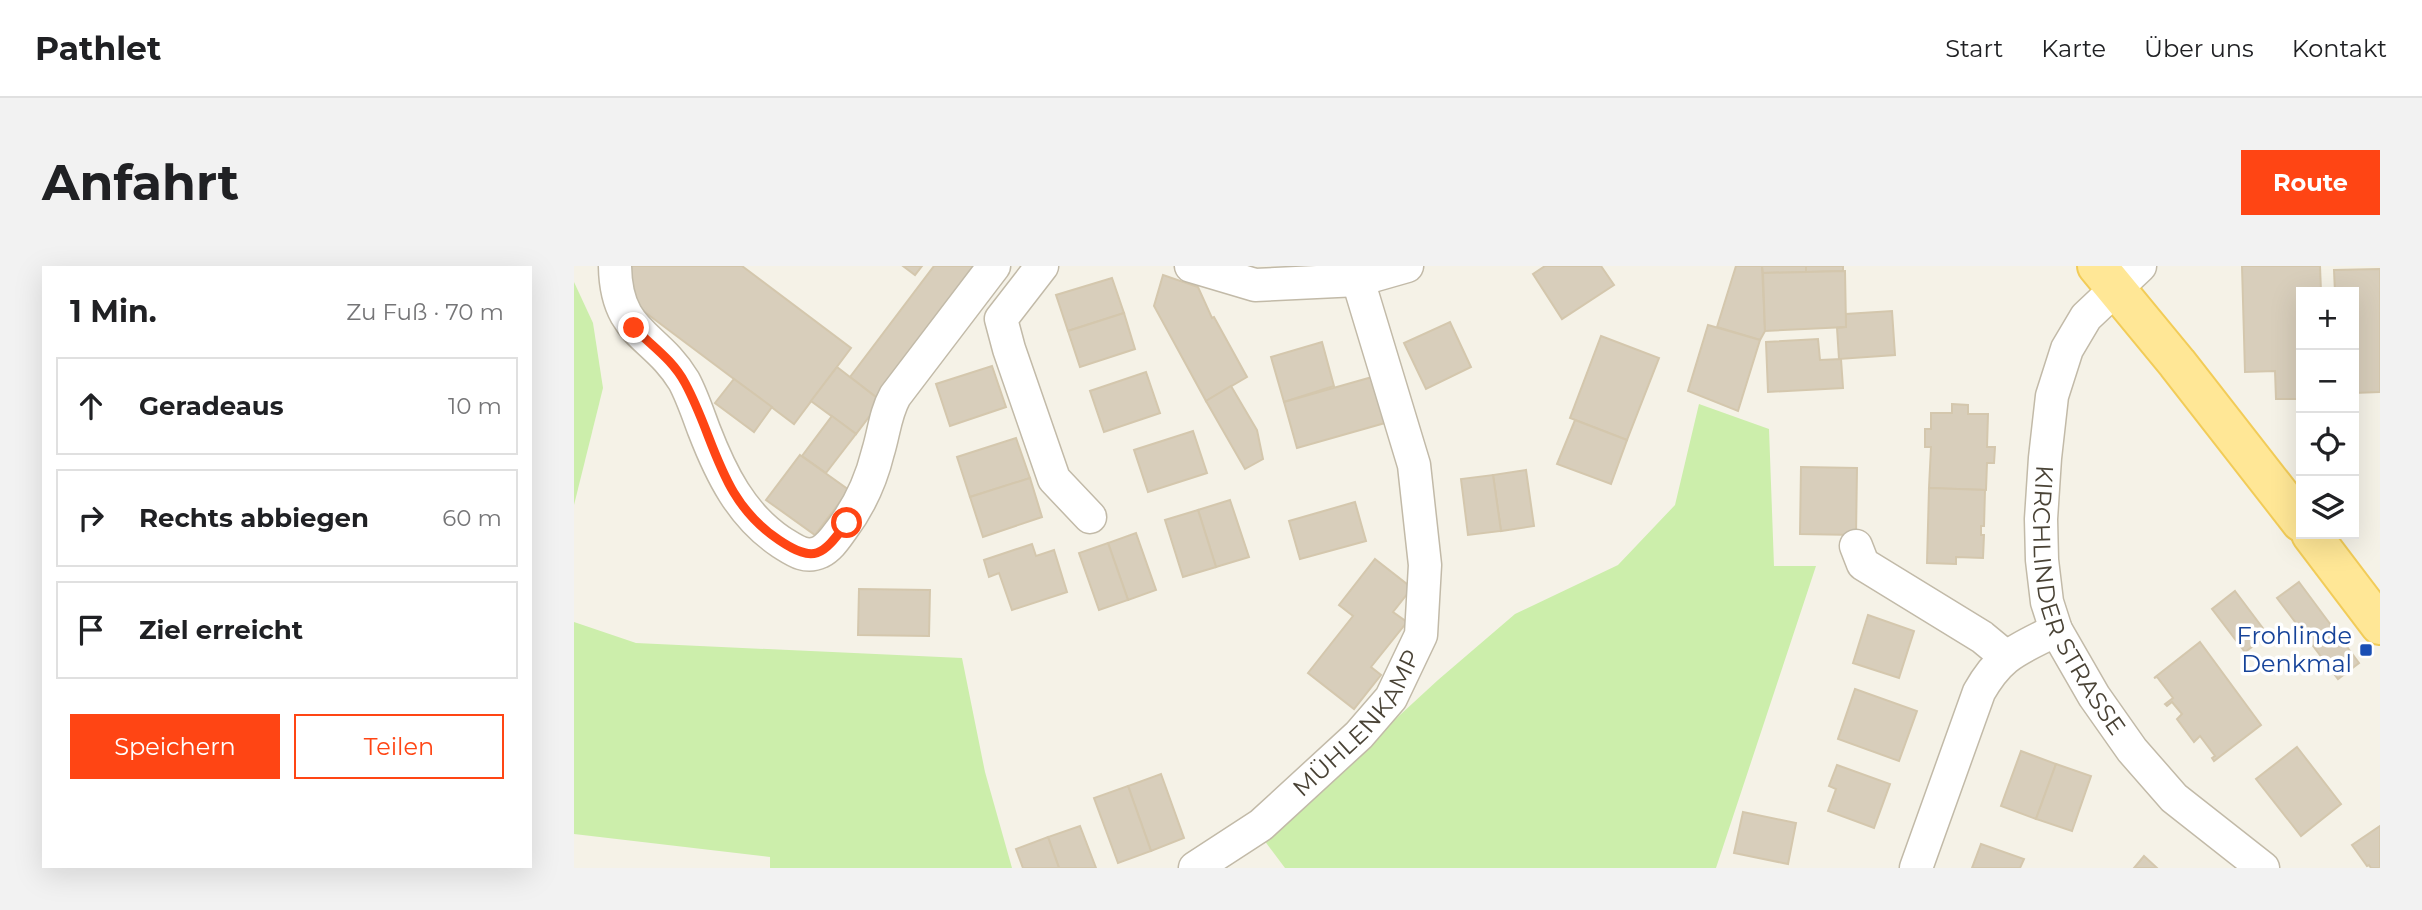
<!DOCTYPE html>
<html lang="de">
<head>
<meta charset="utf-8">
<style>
  :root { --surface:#fff; --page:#f2f2f2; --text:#202124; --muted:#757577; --line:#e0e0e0; --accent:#ff4514 }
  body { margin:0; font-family:Montserrat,sans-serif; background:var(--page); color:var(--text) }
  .controls { position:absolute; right:21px; top:21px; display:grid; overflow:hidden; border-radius:0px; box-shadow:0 7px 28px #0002 }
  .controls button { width:63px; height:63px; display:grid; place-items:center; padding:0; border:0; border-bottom:2px solid var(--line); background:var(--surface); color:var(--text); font:35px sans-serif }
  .stop { position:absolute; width:21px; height:21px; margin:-16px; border:5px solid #ff4514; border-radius:50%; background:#fff }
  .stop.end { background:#ff4514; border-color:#fff; box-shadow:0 2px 7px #0008 }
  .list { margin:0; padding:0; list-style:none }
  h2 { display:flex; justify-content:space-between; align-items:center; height:91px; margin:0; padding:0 28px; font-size:30px }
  h2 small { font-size:23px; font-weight:400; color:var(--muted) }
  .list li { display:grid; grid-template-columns:46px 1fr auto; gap:21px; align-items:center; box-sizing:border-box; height:98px; margin:0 14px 14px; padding:0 14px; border:2px solid var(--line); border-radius:0px }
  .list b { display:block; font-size:26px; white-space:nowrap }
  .list em { font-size:23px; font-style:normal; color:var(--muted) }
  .actions { display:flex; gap:14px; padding:21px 28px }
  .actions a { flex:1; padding:16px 0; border:2px solid var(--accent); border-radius:0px; text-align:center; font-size:24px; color:var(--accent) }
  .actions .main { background:var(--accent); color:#fff }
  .icon { flex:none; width:38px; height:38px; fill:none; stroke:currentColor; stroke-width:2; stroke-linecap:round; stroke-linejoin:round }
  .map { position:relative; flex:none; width:1806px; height:602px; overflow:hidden; border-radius:0px }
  header { display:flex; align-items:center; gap:42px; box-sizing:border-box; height:98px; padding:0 35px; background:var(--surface); border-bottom:2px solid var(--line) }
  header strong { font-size:33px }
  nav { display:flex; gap:38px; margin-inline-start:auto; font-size:24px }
  .intro { display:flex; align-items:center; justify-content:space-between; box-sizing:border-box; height:168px; padding:0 42px }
  h1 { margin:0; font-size:49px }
  .button { padding:18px 32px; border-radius:0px; background:var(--accent); color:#fff; font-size:24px; font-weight:700 }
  main { display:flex; gap:42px; padding:0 42px }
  aside { flex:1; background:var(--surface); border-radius:0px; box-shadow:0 7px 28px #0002 }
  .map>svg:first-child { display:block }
  .green { fill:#cceeab }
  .building { fill:#d8cebb; stroke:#d4c7ad; stroke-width:2 }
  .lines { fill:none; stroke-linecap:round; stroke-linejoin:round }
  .minor-casing { stroke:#c2baa8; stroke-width:35 }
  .major-casing { stroke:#f2cc58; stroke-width:42 }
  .minor { stroke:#fff; stroke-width:32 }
  .major { stroke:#ffe796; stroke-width:38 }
  .route { stroke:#ff4514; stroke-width:9 }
  .transit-dot { fill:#1a4fb4; stroke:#fff; stroke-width:2.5 }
  .labels { text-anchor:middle; stroke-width:7; stroke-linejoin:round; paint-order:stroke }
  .street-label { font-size:24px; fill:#494235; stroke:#fff }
  .transit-label { font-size:24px; fill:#164399; stroke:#fff; text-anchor:end }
</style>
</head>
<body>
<header>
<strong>Pathlet</strong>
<nav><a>Start</a><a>Karte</a><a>Über uns</a><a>Kontakt</a></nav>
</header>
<div class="intro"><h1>Anfahrt</h1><a class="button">Route</a></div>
<main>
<aside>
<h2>1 Min.<small>Zu Fuß · 70 m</small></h2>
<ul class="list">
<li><svg class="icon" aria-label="ahead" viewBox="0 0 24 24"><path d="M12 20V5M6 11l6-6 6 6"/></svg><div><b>Geradeaus</b></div><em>10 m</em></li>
<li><svg class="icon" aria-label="right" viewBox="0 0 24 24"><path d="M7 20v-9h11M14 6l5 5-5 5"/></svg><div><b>Rechts abbiegen</b></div><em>60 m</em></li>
<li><svg class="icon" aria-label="arrive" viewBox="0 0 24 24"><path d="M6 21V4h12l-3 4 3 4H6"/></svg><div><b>Ziel erreicht</b></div></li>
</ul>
<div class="actions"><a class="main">Speichern</a><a>Teilen</a></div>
</aside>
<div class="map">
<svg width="1806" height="602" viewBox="0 0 1806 602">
  <rect width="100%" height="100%" fill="#f5f2e7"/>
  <g class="green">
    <polygon points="0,16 19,57 29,122 0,239"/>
    <polygon points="1125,138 1195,163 1200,300 1242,300 1142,602 711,602 690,574 864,414 941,348 1044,299 1101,239"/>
    <polygon points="0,356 62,377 388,392 411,506 438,602 196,602 196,591 0,568"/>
  </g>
  <g class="building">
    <polygon points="54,0 168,0 277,82 220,158 56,35"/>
    <polygon points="329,0 348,0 341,9"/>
    <polygon points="360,0 406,0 307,135 276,111"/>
    <polygon points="971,0 1027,0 1040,19 988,53 959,8"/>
    <polygon points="1162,0 1188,0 1191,65 1186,74 1143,61"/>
    <polygon points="1188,0 1232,0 1232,6 1189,7"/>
    <polygon points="1232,0 1269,0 1269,5 1232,6"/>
    <polygon points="1668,0 1746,0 1747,26 1727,26 1727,133 1702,133 1701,105 1671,106"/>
    <polygon points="1806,3 1806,126 1780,127 1780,26 1761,26 1760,4"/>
    <polygon points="1271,5 1272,61 1191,65 1189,7"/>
    <polygon points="589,9 624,21 638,52 640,51 673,111 632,135 580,40"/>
    <polygon points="538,12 550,47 494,65 482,29"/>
    <polygon points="1318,45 1321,89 1265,93 1263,62 1272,61 1272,48"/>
    <polygon points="550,47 561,83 506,101 494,65"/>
    <polygon points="876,56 897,101 852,123 830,77"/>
    <polygon points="1134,59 1186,74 1164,145 1114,125"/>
    <polygon points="1027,70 1085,92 1053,174 996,152"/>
    <polygon points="1244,73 1246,94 1267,93 1269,122 1194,126 1192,76"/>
    <polygon points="748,76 760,120 710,136 697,91"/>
    <polygon points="418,100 432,141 376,160 362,118"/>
    <polygon points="263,101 307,135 282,168 237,135"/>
    <polygon points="572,106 586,147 530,166 516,125"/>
    <polygon points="798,111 811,157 723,182 710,136"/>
    <polygon points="160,113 198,141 180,166 141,137"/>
    <polygon points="657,120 683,164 689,193 671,203 632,135"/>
    <polygon points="1378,138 1394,139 1394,148 1414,148 1413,181 1421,181 1420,197 1413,197 1412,224 1355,222 1357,181 1351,181 1351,163 1357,163 1357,147 1378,147"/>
    <polygon points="258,150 282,168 252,207 228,190"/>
    <polygon points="1001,154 1053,174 1037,218 983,198"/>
    <polygon points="619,165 633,207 574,226 560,184"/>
    <polygon points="442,172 456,212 396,231 383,191"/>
    <polygon points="226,189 275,224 241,269 192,234"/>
    <polygon points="1227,201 1283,202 1282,269 1226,268"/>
    <polygon points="952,204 960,260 927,265 919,209"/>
    <polygon points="919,209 927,265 894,269 887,213"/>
    <polygon points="456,212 468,251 409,271 396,231"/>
    <polygon points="1355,222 1411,224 1410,260 1407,260 1407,269 1410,269 1409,292 1382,291 1382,298 1353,297"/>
    <polygon points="656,234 675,291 642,301 624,244"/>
    <polygon points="781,236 792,275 726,293 715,255"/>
    <polygon points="624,244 642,301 609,311 591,254"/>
    <polygon points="562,267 582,324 554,334 534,277"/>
    <polygon points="534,277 554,334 525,344 505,287"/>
    <polygon points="458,278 462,290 480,284 493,326 438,344 425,307 415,311 410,294"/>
    <polygon points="801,293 838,322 819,346 833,356 797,401 807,409 780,443 734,407 779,350 765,339"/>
    <polygon points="1725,316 1785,397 1764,413 1703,332"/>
    <polygon points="285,323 356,324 355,370 284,369"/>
    <polygon points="1661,325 1694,369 1671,386 1638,343"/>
    <polygon points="1294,349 1340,365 1325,412 1279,397"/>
    <polygon points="1626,376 1687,459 1640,495 1638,492 1641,490 1626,470 1620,476 1603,453 1608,448 1598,436 1593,440 1591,438 1599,432 1583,411 1580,412"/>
    <polygon points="1281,423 1343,445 1325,495 1264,473"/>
    <polygon points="1723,481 1767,538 1727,570 1682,513"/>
    <polygon points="1447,485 1482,498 1462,553 1427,540"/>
    <polygon points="1482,498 1517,510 1498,565 1462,553"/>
    <polygon points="1263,499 1316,518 1300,562 1254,545 1262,523 1255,520"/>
    <polygon points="587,508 610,572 577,585 554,520"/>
    <polygon points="554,520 577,585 544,597 520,532"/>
    <polygon points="1169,546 1222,557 1214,598 1160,587"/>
    <polygon points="506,560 522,602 485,602 474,571"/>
    <polygon points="1806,560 1806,602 1797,602 1795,599 1793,600 1778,579"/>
    <polygon points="474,571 485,602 449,602 442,583"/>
    <polygon points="1407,578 1450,593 1446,602 1398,602"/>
    <polygon points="1570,590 1583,602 1560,602"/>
  </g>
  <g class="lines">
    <defs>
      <g id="minor">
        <path d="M 41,0 C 42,69 81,67 110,115 C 118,130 124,148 130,164 C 147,208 167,249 207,276 C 220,284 231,293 246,286 C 256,281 262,271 268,263 C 286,239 297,215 304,186 C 310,167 311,148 321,130 L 420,0"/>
        <polyline points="468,0 427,53 435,83 480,213 516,251"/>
        <polyline points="617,0 681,19 784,14 833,0"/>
        <path id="s1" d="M 1566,0 L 1512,51 L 1493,83 L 1478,130 L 1471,192 L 1467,253 L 1468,294 L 1473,336 L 1482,364 L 1520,430 L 1558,484 L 1600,532 L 1689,602"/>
        <polyline points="1282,280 1289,298 1408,371 1431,390"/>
        <path id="s2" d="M 621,602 L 687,559 L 785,469 L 817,432 L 847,369 L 851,299 L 840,199 L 784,14"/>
        <path d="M 1342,602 L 1405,426 C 1427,387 1444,384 1482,364"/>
      </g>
      <g id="major">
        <polyline points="1523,0 1603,97 1727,256"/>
        <polyline points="1737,268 1806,359"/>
      </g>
    </defs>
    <use href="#minor" class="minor-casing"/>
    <use href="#major" class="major-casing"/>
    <use href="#minor" class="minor"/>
    <use href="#major" class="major"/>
  </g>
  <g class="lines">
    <path class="route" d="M 60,62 C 78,80 99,94 111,117 C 142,174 145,234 205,274 C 242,299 249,288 273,257"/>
  </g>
  <rect class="transit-dot" x="1785" y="377" width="14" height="14" rx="3.5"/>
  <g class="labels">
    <g class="street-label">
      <text dy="8" stroke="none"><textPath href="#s1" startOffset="374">KIRCHLINDER STRASSE</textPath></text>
      <text dy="8" stroke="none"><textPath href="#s2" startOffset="220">MÜHLENKAMP</textPath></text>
    </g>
    <g class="transit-label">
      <text x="1778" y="378">Frohlinde<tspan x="1778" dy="28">Denkmal</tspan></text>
    </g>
  </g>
</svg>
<div class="controls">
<button>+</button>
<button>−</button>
<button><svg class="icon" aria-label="locate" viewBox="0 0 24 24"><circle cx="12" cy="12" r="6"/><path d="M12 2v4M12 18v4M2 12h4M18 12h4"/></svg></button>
<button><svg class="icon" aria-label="layers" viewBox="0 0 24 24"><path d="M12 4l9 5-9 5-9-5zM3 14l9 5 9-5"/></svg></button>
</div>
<div class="stop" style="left:273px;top:257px"></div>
<div class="stop end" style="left:60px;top:62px"></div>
</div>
</main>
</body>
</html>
